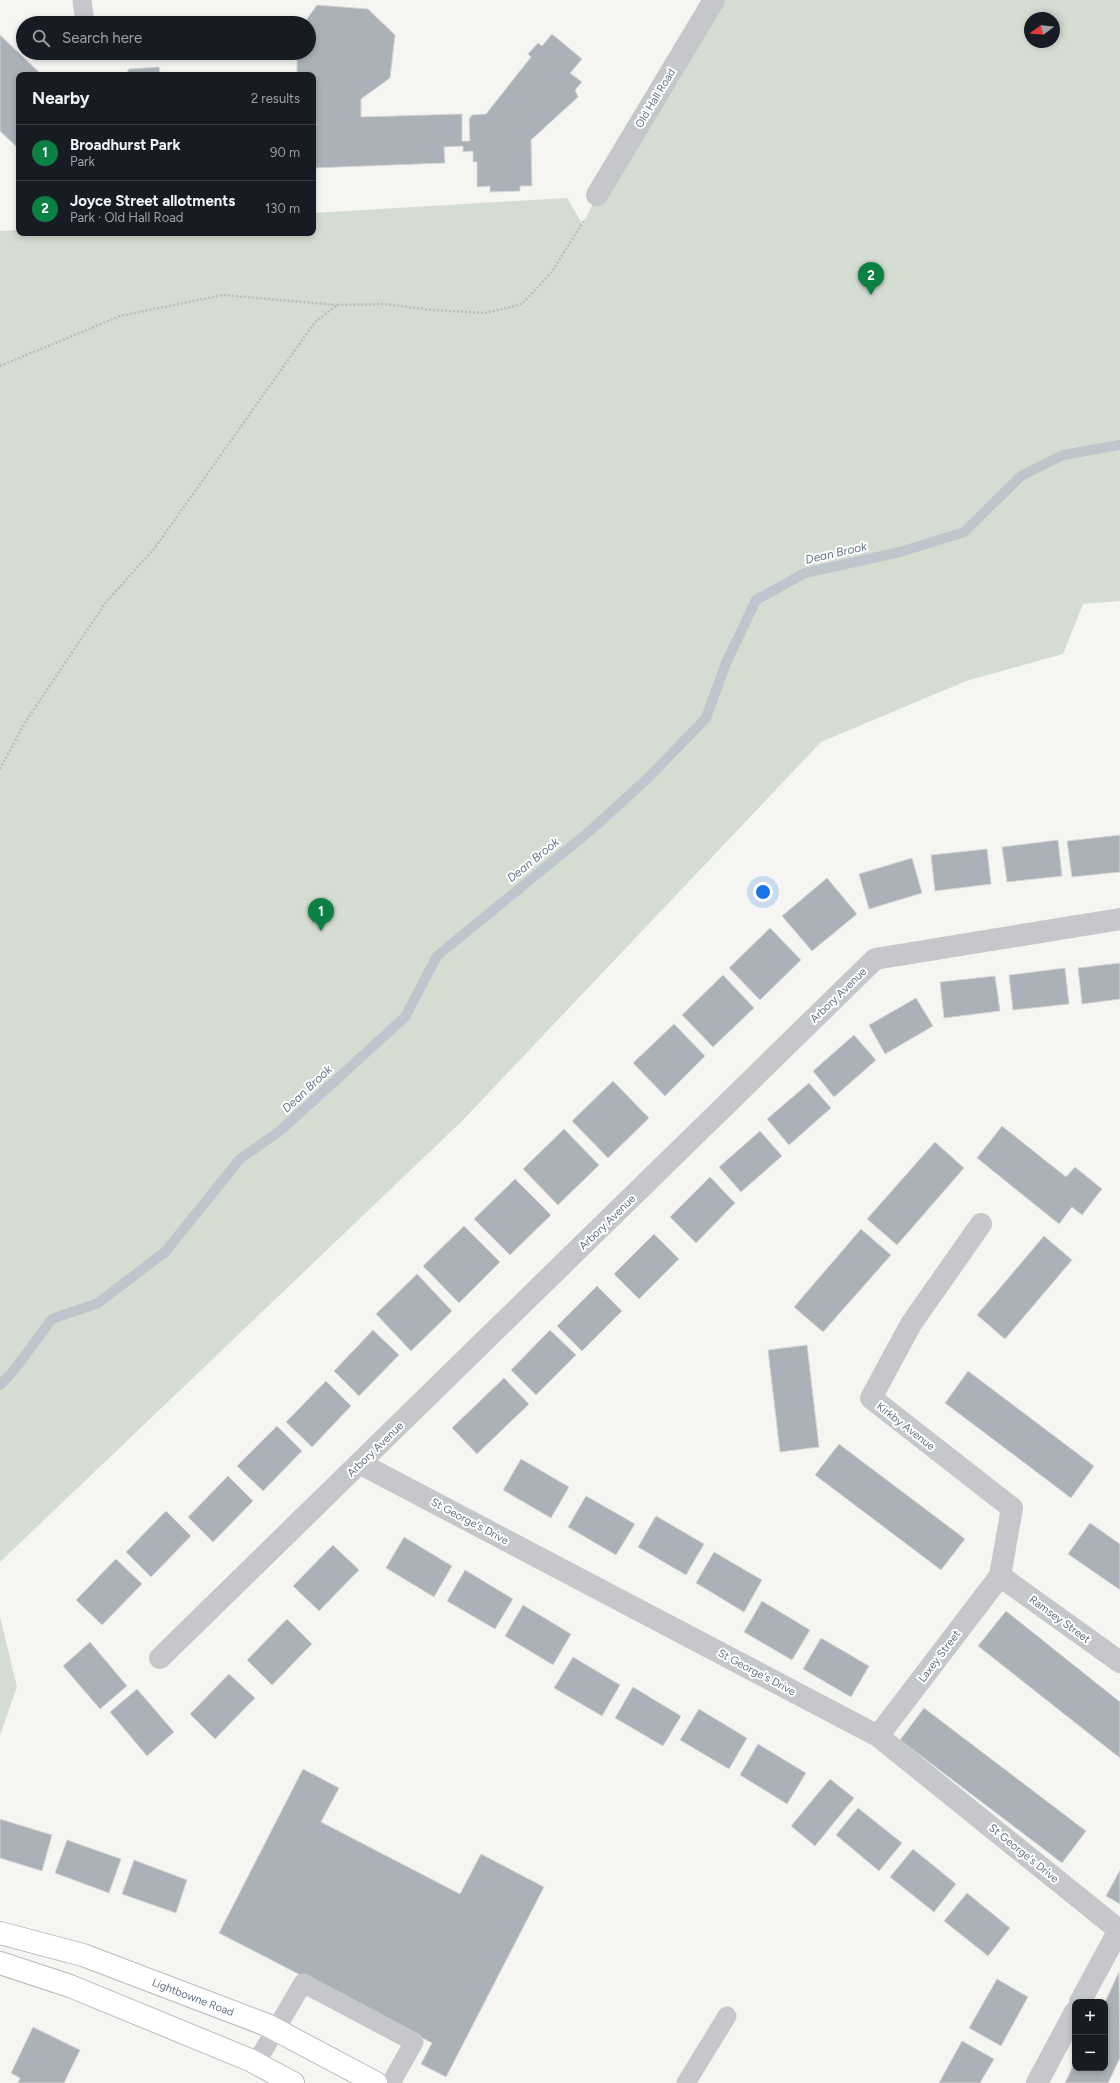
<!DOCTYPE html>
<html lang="en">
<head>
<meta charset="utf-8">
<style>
  :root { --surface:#171b24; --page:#242831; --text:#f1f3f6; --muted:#9ea1a6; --line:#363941; --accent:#0b8043 }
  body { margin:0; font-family:Figtree,sans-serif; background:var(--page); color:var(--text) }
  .controls { position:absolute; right:12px; bottom:12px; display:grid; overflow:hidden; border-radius:8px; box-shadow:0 2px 6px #0003 }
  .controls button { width:36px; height:36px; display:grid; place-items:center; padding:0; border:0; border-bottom:1px solid var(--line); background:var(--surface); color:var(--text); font:20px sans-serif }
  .compass { position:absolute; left:1024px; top:12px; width:36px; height:36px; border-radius:50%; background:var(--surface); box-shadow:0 2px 6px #0003; rotate:254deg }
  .you { position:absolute; left:763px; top:892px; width:14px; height:14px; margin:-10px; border:3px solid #fff; border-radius:50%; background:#1a73e8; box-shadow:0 0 0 6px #1a73e833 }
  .badge { display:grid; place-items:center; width:26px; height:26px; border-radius:50%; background:var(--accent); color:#fff; font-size:13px; font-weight:700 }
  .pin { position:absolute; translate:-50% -33px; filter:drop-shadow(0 1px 2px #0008) }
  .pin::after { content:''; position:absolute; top:21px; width:14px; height:12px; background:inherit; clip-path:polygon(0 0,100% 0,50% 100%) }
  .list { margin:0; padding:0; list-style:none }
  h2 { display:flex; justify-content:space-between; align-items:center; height:52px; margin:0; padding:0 16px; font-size:17px }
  h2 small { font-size:13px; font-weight:400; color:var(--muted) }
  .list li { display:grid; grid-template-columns:26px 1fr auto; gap:12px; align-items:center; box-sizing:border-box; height:56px; padding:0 16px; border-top:1px solid var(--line) }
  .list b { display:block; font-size:15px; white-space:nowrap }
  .list p { margin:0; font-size:13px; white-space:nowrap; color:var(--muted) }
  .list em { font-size:13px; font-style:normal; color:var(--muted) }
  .icon { flex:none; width:22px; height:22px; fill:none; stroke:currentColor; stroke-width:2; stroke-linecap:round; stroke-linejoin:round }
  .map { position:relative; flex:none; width:1120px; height:2083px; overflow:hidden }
  .search { position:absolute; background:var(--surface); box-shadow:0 2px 6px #0003; left:16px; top:16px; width:300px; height:44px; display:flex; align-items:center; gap:10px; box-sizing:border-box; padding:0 14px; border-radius:22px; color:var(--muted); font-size:15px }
  .panel { position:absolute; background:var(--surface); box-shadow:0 2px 6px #0003; left:16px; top:72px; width:300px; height:164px; border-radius:8px }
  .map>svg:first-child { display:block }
  .green { fill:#d5dcd2; fill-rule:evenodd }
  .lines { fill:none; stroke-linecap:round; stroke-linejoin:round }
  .stream { stroke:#bdc6cd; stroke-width:10 }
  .building { fill:#aab1b8; stroke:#d6d6d4 }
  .secondary-casing { stroke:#b7babf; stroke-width:24 }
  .path { stroke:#bcbec0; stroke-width:2.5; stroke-dasharray:2 2; stroke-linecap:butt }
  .lane { stroke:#c5c7cb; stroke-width:19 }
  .street { stroke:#c5c7cb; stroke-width:22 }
  .secondary { stroke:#fff; stroke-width:22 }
  .labels { text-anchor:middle; stroke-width:4; stroke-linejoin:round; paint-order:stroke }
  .street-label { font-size:11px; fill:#637183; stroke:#fff }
  .water-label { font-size:12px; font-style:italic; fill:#637a87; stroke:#fff }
</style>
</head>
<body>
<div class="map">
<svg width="1120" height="2083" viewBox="0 0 1120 2083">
  <rect width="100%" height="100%" fill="#f5f5f1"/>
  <g class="green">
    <path d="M 714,0 L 1120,0 L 1120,601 L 1083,604 L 1063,654 L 966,681 L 821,742 L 462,1121 L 0,1562 L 0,231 L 19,230 L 19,233 L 313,233 L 313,213 L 567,198 L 583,225 L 597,195 ZM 1030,18 L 1054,18 L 1054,42 L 1030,42 Z"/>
    <polygon points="0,1617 17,1687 0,1735"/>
  </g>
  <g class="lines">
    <polyline class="stream" points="0,1385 15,1369 52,1319 98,1303 165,1252 240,1159 281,1130 405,1017 437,956 591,830 649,777 706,718 726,663 756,600 805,573 900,552 964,532 1021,476 1063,455 1120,445"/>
  </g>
  <g class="building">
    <polygon points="317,5 368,9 395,35 390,78 361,99 361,117 462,114 462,141 470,141 469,119 472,115 486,114 531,57 528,54 538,43 542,46 552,34 582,59 570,73 582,82 575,90 578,97 531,140 532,186 520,186 520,191 490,192 490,186 477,187 477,162 473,162 473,151 463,152 463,146 444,147 445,163 313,168 313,126 316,126 315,107 313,105 313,75 297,75 297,53 309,53 309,23 304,23"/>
    <polygon points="0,35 42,75 19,75 19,149 0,131"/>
    <polygon points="159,67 160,75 125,75 129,69"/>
    <polygon points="1120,835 1120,872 1072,877 1067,841"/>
    <polygon points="1058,840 1062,876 1007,882 1002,847"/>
    <polygon points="987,849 991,884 935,891 931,855"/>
    <polygon points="912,858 922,893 869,909 859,874"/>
    <polygon points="827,878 857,914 812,951 782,916"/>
    <polygon points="770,928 801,960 760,1000 729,968"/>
    <polygon points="1120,963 1120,999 1082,1004 1078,968"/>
    <polygon points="1065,968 1069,1004 1013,1010 1009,975"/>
    <polygon points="723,975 754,1008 713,1047 682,1015"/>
    <polygon points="995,976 1000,1011 944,1018 940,982"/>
    <polygon points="916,998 933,1026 885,1054 869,1025"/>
    <polygon points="674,1024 705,1056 665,1096 633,1063"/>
    <polygon points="854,1035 876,1060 834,1097 813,1071"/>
    <polygon points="613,1081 649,1118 608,1158 572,1121"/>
    <polygon points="809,1083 831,1108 789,1145 767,1119"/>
    <polygon points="1002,1126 1066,1177 1075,1167 1102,1189 1082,1215 1072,1207 1059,1224 977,1158"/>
    <polygon points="564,1129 599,1165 558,1205 523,1169"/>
    <polygon points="760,1131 782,1156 741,1192 719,1167"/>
    <polygon points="935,1142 964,1168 897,1245 867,1219"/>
    <polygon points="710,1177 735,1203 696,1243 670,1217"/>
    <polygon points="515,1179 551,1215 510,1255 474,1219"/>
    <polygon points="464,1226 500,1262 459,1303 423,1266"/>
    <polygon points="861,1229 891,1255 823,1332 794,1307"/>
    <polygon points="654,1234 679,1259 639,1299 614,1274"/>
    <polygon points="1044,1236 1072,1260 1005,1339 977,1315"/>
    <polygon points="417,1274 452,1311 411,1351 376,1314"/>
    <polygon points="597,1286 622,1311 582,1351 557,1326"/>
    <polygon points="373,1330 399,1355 359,1396 334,1371"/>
    <polygon points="550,1330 576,1355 536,1395 511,1370"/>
    <polygon points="807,1345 819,1447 780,1452 768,1350"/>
    <polygon points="968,1371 1094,1466 1071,1498 945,1403"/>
    <polygon points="504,1378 529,1404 477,1454 452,1428"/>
    <polygon points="326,1381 351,1406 312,1447 286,1422"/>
    <polygon points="277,1426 302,1451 263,1491 237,1466"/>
    <polygon points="839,1444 965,1539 941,1570 815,1475"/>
    <polygon points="521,1459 569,1487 551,1518 503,1490"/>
    <polygon points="228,1476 253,1501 213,1542 188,1517"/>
    <polygon points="586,1496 635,1524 616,1555 568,1527"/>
    <polygon points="166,1511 191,1536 151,1577 126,1552"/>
    <polygon points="656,1516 704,1544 686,1575 638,1547"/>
    <polygon points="1090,1523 1120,1544 1120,1590 1068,1554"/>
    <polygon points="404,1537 452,1566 434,1597 386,1568"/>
    <polygon points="333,1545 359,1570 319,1611 293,1586"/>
    <polygon points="714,1552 762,1580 744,1612 696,1583"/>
    <polygon points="116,1559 142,1584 102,1625 76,1600"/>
    <polygon points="465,1570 513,1599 495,1629 447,1601"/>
    <polygon points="762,1601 810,1630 792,1660 744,1632"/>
    <polygon points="523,1605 571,1634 553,1665 505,1636"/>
    <polygon points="1006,1611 1120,1702 1120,1758 978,1646"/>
    <polygon points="287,1619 312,1644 272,1685 247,1660"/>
    <polygon points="821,1638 869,1666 851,1697 803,1669"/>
    <polygon points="90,1642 127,1686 100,1709 63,1666"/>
    <polygon points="573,1657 620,1685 602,1716 554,1688"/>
    <polygon points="229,1674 255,1698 215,1739 190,1714"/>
    <polygon points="633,1687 681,1716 663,1746 615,1718"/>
    <polygon points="137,1689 174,1732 147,1756 110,1712"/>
    <polygon points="924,1708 1086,1831 1062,1863 900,1740"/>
    <polygon points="699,1709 747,1738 729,1769 680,1740"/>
    <polygon points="758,1744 806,1773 787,1804 740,1775"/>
    <polygon points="303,1769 339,1788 321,1822 460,1894 481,1854 544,1887 446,2077 421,2064 432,2043 219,1933"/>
    <polygon points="830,1779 854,1798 815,1846 791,1826"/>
    <polygon points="858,1808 902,1843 879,1871 836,1835"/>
    <polygon points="0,1819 52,1835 42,1871 0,1858"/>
    <polygon points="67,1840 121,1859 109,1893 55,1873"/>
    <polygon points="913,1849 956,1884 934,1912 890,1877"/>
    <polygon points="134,1860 187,1880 176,1913 122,1894"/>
    <polygon points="1120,1870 1120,1904 1106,1896"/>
    <polygon points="967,1893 1010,1928 988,1956 944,1921"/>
    <polygon points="1119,1972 1120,2058 1108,2083 1065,2083 1075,2062 1075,2068 1105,2068 1105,2002"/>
    <polygon points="997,1979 1028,1997 1001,2046 969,2028"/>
    <polygon points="33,2027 80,2050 64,2083 18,2083 20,2078 11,2073"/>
    <polygon points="962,2041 994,2059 980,2083 939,2083"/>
  </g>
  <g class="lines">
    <defs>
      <g id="secondary">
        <polyline points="0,1933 83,1955 267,2025 376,2083"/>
        <polyline points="0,1963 70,1986 250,2060 293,2083"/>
      </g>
    </defs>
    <use href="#secondary" class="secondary-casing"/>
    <g class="path">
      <polyline points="0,366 120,316 223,295 337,305"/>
      <polyline points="0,769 24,724 106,602 154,549 315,322 337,305 385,304 433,310 486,313 522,304 551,273 585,219"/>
    </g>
    <g class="lane">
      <polyline points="82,0 85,23"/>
      <polyline points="256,2063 303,1983 414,2042 391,2083"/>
      <polyline points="686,2083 727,2016"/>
    </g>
    <g class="street">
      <polyline points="597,195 714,0"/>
      <polyline points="361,1464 878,1736 1120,1931"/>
      <polyline points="1000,1576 1120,1662"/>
      <polyline points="160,1658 875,959 1120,919"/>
      <polyline points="878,1736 1000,1576 1012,1508 871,1398 911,1324 981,1224"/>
      <polyline points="1080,2002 1119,1930"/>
      <polyline points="1037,2083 1075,2012"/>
    </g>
    <use href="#secondary" class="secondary"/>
  </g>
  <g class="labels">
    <g class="street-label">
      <text transform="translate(655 98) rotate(-59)" y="4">Old Hall Road</text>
      <text transform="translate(838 995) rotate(-44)" y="4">Arbory Avenue</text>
      <text transform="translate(607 1222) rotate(-44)" y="4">Arbory Avenue</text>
      <text transform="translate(906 1426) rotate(38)" y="4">Kirkby Avenue</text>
      <text transform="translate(375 1449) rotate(-44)" y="4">Arbory Avenue</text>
      <text transform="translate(470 1521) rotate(28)" y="4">St George's Drive</text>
      <text transform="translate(1060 1619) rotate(36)" y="4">Ramsey Street</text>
      <text transform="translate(939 1656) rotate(-53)" y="4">Laxey Street</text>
      <text transform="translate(757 1672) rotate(28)" y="4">St George's Drive</text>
      <text transform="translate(1024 1853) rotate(39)" y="4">St George's Drive</text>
      <text transform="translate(193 1997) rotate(21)" y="4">Lightbowne Road</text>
    </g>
    <g class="water-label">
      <text transform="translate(836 553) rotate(-13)" y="4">Dean Brook</text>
      <text transform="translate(533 860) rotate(-39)" y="4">Dean Brook</text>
      <text transform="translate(307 1089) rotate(-43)" y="4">Dean Brook</text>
    </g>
  </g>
</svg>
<div class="controls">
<button>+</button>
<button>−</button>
</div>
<svg class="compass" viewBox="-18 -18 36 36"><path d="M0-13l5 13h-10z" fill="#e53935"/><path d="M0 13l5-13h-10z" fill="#9ea1a6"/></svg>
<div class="you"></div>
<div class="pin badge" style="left:321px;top:931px">1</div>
<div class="pin badge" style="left:871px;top:295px">2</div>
<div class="search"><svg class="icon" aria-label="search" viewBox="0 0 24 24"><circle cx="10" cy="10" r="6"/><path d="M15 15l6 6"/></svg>Search here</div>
<section class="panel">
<h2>Nearby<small>2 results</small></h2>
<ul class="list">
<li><span class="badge">1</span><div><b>Broadhurst Park</b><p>Park</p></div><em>90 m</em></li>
<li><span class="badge">2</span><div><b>Joyce Street allotments</b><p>Park · Old Hall Road</p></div><em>130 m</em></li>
</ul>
</section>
</div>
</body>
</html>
